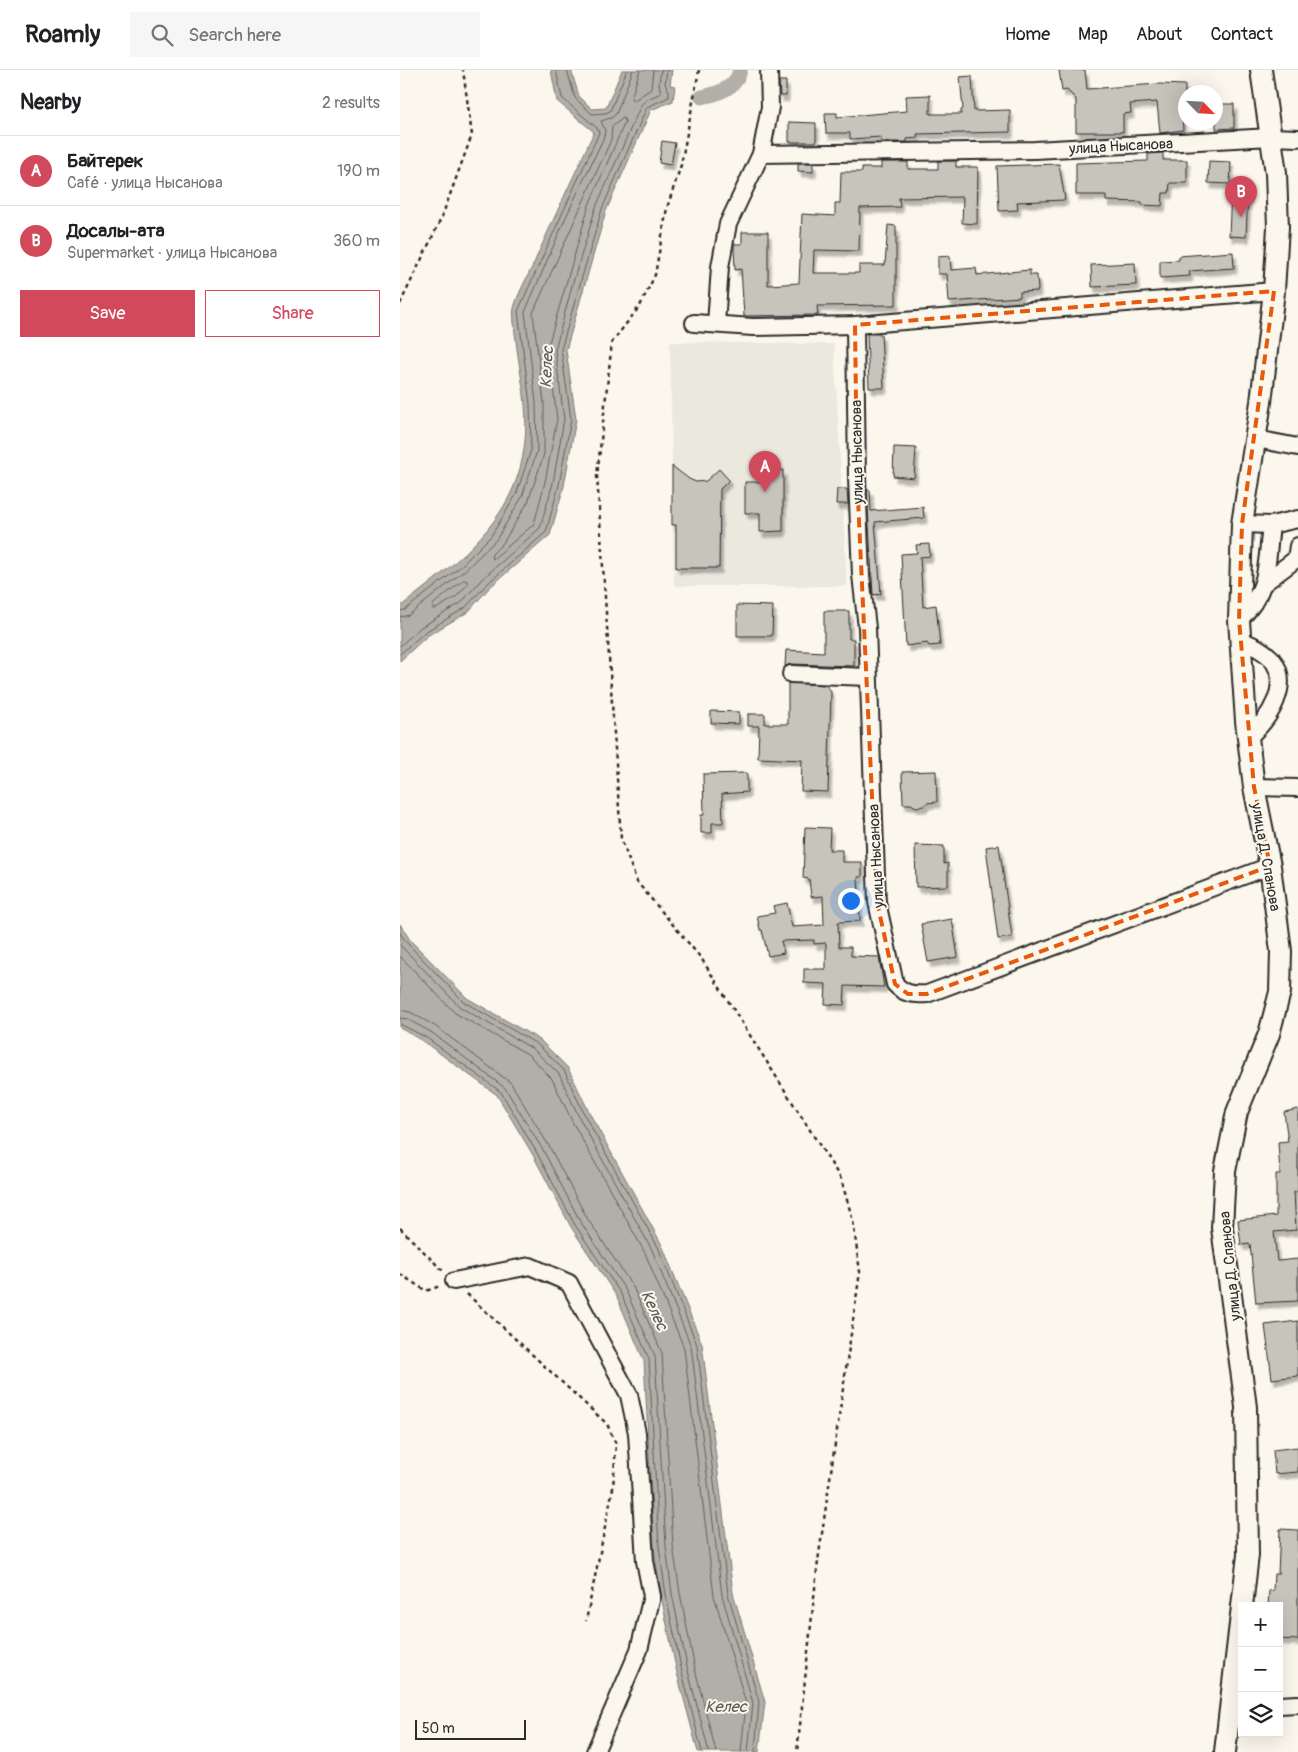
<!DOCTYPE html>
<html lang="en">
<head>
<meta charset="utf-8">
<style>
  :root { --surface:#fff; --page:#f6f6f6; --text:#202124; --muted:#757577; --line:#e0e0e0; --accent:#d1495b }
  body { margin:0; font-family:Pangolin,sans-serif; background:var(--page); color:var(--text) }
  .controls { position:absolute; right:15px; bottom:15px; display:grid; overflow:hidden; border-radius:0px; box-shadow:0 5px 20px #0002 }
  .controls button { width:45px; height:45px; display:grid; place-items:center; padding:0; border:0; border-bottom:1px solid var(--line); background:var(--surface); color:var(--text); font:25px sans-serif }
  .compass { position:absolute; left:778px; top:15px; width:45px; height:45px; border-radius:50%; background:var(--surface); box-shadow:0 5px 20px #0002; rotate:115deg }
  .scale { position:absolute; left:15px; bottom:12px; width:111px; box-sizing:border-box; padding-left:5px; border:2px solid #2b2b2b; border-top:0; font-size:14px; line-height:18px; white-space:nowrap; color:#2b2b2b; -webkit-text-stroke:4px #fbf7ec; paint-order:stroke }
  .you { position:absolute; left:450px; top:830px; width:18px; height:18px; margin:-12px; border:4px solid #fff; border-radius:50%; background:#1a73e8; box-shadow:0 0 0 8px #1a73e833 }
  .badge { display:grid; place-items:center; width:32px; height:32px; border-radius:50%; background:var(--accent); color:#fff; font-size:16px; font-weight:700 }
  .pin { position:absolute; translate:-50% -41px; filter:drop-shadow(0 1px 2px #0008) }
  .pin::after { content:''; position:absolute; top:26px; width:18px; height:15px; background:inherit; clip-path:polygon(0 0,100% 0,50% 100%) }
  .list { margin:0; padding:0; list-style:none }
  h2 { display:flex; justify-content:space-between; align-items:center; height:65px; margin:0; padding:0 20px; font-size:21px }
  h2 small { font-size:16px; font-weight:400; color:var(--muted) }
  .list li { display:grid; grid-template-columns:32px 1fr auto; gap:15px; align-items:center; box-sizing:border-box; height:70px; padding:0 20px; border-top:1px solid var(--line) }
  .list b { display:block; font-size:19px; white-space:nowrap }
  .list p { margin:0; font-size:16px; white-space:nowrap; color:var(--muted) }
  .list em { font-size:16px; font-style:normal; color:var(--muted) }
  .actions { display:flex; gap:10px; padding:15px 20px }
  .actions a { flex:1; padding:11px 0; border:1px solid var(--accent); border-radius:0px; text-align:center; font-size:18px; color:var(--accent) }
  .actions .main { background:var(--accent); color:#fff }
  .icon { flex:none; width:28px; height:28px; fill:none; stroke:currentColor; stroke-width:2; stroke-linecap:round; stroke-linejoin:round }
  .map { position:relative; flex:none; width:898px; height:1682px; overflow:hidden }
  header { display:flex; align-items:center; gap:30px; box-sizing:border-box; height:70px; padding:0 25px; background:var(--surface); border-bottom:1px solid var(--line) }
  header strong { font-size:24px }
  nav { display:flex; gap:28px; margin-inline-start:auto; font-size:18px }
  .search { width:350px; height:45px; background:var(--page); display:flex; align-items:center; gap:12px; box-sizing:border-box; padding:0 18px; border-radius:0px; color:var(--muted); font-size:19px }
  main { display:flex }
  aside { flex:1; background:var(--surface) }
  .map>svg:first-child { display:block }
  .built { fill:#ebe8de }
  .water { fill:#b1afa7; stroke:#7b7a75 }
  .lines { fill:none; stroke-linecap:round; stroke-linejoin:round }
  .shore { stroke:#61605d; stroke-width:1 }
  .canal { stroke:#b1afa7; stroke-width:15 }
  .building { fill:#c7c4bc; stroke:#2b2b2b; filter:url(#shadow) }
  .minor-casing { stroke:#2b2b2b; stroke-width:20 }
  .major-casing { stroke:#2b2b2b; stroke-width:24 }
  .path { stroke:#2b2b2b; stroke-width:2.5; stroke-dasharray:4 4; stroke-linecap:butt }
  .minor { stroke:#fbf7ec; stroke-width:16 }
  .major { stroke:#fbf7ec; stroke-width:20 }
  .marked { fill:none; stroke:#e8590c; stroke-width:4; stroke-dasharray:10 6; stroke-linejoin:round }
  .labels { text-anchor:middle; stroke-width:4; stroke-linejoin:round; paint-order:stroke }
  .street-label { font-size:15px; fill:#2b2b2b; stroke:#fbf7ec }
  .water-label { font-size:16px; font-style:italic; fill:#5a5956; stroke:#fbf7ec }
</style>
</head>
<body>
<header>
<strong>Roamly</strong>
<div class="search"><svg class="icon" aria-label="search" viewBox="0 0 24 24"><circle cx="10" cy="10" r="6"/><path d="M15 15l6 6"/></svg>Search here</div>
<nav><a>Home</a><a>Map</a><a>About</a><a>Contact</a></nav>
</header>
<main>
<aside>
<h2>Nearby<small>2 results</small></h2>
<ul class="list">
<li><span class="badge">A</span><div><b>Байтерек</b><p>Café · улица Нысанова</p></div><em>190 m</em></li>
<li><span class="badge">B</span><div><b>Досалы-ата</b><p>Supermarket · улица Нысанова</p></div><em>360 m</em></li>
</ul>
<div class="actions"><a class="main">Save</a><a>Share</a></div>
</aside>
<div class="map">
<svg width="898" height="1682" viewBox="0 0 898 1682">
  <defs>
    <filter id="shadow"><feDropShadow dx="3" dy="5.5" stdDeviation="1" flood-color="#0004"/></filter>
  </defs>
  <rect width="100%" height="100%" fill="#fbf7ec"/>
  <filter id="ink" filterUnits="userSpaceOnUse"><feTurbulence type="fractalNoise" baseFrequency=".02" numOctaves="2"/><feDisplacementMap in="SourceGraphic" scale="10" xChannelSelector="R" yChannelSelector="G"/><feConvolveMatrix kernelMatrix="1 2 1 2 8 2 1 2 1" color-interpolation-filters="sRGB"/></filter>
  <g filter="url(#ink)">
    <polygon class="built" points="270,272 434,274 447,516 274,516"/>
    <g class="water">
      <path d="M 151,0 L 171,0 L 179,26 L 192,39 L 206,38 L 222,0 L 272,0 L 270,15 L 275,16 L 273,31 L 251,40 L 206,141 L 166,280 L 176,349 L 164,416 L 150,465 L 89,518 L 68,542 L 27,566 L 0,591 L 0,537 C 76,477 137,433 124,325 C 122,310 111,248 114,238 C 118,223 127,208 134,193 C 153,149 174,106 194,62 L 157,31 Z"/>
      <polygon points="0,854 10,870 67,928 140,970 168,998 190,1044 262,1175 302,1274 333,1523 365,1632 359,1682 298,1682 277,1603 261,1526 254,1477 244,1291 217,1227 171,1157 133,1085 97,1025 24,972 0,958"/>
    </g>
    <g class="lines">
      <g class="shore">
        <polyline points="167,0 175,28 192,44 206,43 210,41 227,0"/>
        <polyline points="240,0 231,28 233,31 251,19 253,0"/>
        <polygon points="224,48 225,52 189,135 148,276 157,349 145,412 134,454 93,489 91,485 103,473 128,432 144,384 144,333 133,243 211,70 212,57"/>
        <polygon points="64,510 67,511 68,514 56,527 36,539 33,539 33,535"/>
        <polyline points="0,541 5,540 60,497 91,466 116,425 131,380 130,334 118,241 199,63 197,58 162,28 156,0"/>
        <polyline points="0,547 9,545 64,501 96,470 122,427 137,381 136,333 125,242 165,149 204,67 205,60 201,51 211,48 216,44 233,0"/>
        <polyline points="0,576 21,557 61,533 81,510 140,458 153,413 164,349 155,280 173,212 196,137 241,35 246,30 261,23 259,14 261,0"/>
        <polyline points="0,584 25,562 65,538 86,515 146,462 159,415 171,349 161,279 202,139 247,37 269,27 269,21 265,14 267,0"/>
        <polyline points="0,863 7,873 64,932 137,974 164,1000 185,1046 258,1177 297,1275 328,1524 359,1632 355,1682"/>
        <polyline points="0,875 60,937 133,979 159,1004 180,1049 252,1180 291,1276 322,1525 353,1633 348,1682"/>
        <polyline points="0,886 55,943 129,985 152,1009 173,1053 245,1183 284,1278 314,1526 346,1633 341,1682"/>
        <polyline points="0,940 10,942 35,956 111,1013 149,1076 187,1148 233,1217 262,1283 273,1476 280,1523 295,1599 316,1682"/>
        <polyline points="0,948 7,949 31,962 105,1018 143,1080 180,1151 226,1221 255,1286 266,1476 272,1524 288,1601 309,1682"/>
        <polyline points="0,954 27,968 101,1022 137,1083 175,1155 221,1224 249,1289 259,1477 266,1525 282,1602 302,1682"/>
      </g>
      <path class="canal" d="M 302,27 C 318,24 337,18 340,0"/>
    </g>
    <g class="building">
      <polygon points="659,0 685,0 687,19 758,14 785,15 785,30 781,30 783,60 760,63 757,32 730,34 731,43 723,44 723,62 676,62 676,29 667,20 662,21"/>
      <polygon points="572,6 574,41 610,40 610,62 517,64 518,68 507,69 507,72 481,72 481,67 450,69 450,63 426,63 425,43 437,43 437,47 507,41 506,26 530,25 530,44 561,44 561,40 563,39 560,7"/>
      <polygon points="379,11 386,11 386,26 380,26"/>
      <polygon points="816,34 834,34 834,58 816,59"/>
      <polygon points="389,52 416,53 416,72 389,72"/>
      <polygon points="262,71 275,73 271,95 259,93"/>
      <polygon points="763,83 763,90 787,90 787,113 770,113 769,123 763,123 762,136 742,135 742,132 706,131 706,125 676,125 676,93 748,91 748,84"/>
      <polygon points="538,91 556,91 556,97 578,97 577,154 562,153 563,127 499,128 500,137 460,138 459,181 414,180 413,203 459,203 459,195 485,195 488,155 496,156 496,235 417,236 418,245 344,246 341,199 335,200 334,177 334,174 342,174 342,162 368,162 368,215 399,213 402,144 435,146 435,133 440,133 441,102 462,102 462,98 481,98 481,92 508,92 508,99 538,99"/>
      <polygon points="809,91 831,92 830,114 808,113"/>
      <polygon points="398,93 413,93 413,102 398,101"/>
      <polygon points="659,94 665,130 617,132 618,140 599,141 597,96"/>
      <polygon points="831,120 848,121 846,167 829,166"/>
      <polygon points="833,182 834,198 789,201 790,206 760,208 760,191 779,190 779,186"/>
      <polygon points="550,186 551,200 576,198 577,205 630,200 630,205 637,205 638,221 620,222 620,227 549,232 547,204 538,204 538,187"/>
      <polygon points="735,193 736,215 692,217 691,195"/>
      <polygon points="467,264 481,264 484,318 469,318"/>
      <polygon points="494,377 516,378 514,408 493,406"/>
      <polygon points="272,396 289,409 296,412 306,411 319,399 329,410 320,419 319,498 276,498 276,455 272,455"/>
      <polygon points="370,400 383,400 383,461 360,462 360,443 345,443 345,412 362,412 366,403"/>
      <polygon points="437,419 447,419 448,434 436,434"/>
      <polygon points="467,420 470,420 471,441 523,437 524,448 475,452 481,524 473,525"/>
      <polygon points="529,474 530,486 520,487 523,537 536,535 540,575 529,576 527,573 506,576 501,484 517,483 516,475"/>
      <polygon points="337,535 373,536 372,566 337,566"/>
      <polygon points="424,541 449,541 449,569 454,569 454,596 391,594 385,596 386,580 424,582"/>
      <polygon points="388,613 427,615 431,622 428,722 401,721 402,690 358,688 359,656 348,656 348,644 365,644 365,654 388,654"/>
      <polygon points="311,641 339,642 339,654 311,653"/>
      <polygon points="536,701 537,732 527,733 524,736 516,737 511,734 503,734 502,702"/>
      <polygon points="347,703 347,722 322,724 323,753 312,753 312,763 301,763 301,745 304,745 303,704"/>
      <polygon points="405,757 430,758 429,780 442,780 442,792 462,792 462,807 458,807 460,851 438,852 439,877 451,877 451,886 479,887 484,917 445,916 444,935 425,934 426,914 404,913 404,899 426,899 426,873 414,874 414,870 381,871 384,883 368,886 362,860 360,860 357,846 375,843 373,836 387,833 392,857 424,855 423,826 411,827 409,809 403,808"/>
      <polygon points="515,775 544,776 544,794 548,793 548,816 516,817"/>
      <polygon points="599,775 612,867 598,869 586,777"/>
      <polygon points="552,849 558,887 528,892 521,854"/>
      <polygon points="898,1039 898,1122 894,1122 896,1160 874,1162 877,1191 898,1189 898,1231 856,1233 850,1174 841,1175 838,1150 876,1146 876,1104 880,1104 878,1072 888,1071 884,1042"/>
      <polygon points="898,1251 898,1306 872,1309 865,1255"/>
      <polygon points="898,1377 898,1402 875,1404 873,1380"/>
      <polygon points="880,1459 898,1460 898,1570 879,1569 879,1536 868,1536 869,1520 873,1521 874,1504 878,1504"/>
    </g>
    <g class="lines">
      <defs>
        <g id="minor">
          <polyline points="361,84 635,80 871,67 898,68"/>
          <polyline points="294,253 353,257 455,255 874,221"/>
          <polyline points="316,254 320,197 328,154 361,84 370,37 369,0"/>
          <path d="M 455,255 L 457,408 L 461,505 L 467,558 L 477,832 L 495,914 C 504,924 513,925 527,924 L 870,796"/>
          <polyline points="856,369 898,377"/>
          <polyline points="842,454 871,455 898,449"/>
          <polyline points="864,513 896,489 898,476"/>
          <path d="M 839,550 C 870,520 866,495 871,455"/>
          <path d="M 841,570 C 852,575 862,579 871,588 C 893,614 869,650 848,667"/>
          <polyline points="391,604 468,607"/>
          <polyline points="854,717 898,718"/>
          <polyline points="54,1211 130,1196 169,1213 229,1325 237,1363 245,1491 252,1526 239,1580 195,1682"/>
          <polyline points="879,1635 898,1634"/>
        </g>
        <g id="major">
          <polyline points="842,1536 848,1485 846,1337 822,1158 825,1101 837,1042 869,964 880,922 881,881 870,796 854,717 846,651 839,550 842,454 861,332 874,221 878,157 876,103 861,0"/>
          <polyline points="825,1682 842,1537"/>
        </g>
      </defs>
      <use href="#minor" class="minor-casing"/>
      <use href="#major" class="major-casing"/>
      <g class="path">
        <polyline points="299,0 281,95 267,138 255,205 240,236 212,272 197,406 221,769 237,812 301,888 441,1109 453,1151 460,1202 418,1491 397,1682"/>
        <polyline points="0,234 41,149 72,65 63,0"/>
        <polyline points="0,1158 43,1201"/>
        <polyline points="0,1204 26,1221 40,1216"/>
        <polyline points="67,1224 207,1354 216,1374 213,1418 186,1551"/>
      </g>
      <use href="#minor" class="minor"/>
      <use href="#major" class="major"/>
    </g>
  </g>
  <path class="marked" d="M 874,221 L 842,454 L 839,550 L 854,717 L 870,796 L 527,924 L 508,924 L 495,914 L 477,832 L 457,408 L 455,255 Z"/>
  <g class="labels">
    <g class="street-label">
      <text transform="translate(721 76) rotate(-3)" y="5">улица Нысанова</text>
      <text transform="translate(457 382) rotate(-91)" y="5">улица Нысанова</text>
      <text transform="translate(476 786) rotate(-93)" y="5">улица Нысанова</text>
      <text transform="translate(866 787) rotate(80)" y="5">улица Д. Спанова</text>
      <text transform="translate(830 1196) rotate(-96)" y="5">улица Д. Спанова</text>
    </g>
    <g class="water-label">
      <text transform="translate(146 297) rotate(-87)" y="6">Келес</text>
      <text transform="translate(255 1240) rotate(65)" y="6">Келес</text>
      <text x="326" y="1642">Келес</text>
    </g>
  </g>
</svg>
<div class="controls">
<button>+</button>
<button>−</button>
<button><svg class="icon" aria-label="layers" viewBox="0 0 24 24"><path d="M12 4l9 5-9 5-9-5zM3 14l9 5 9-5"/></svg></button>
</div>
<svg class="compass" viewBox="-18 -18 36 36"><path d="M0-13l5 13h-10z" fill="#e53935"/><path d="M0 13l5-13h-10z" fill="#757577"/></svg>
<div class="scale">50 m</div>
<div class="you"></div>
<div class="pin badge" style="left:365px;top:422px">A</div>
<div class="pin badge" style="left:841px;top:147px">B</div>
</div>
</main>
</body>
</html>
